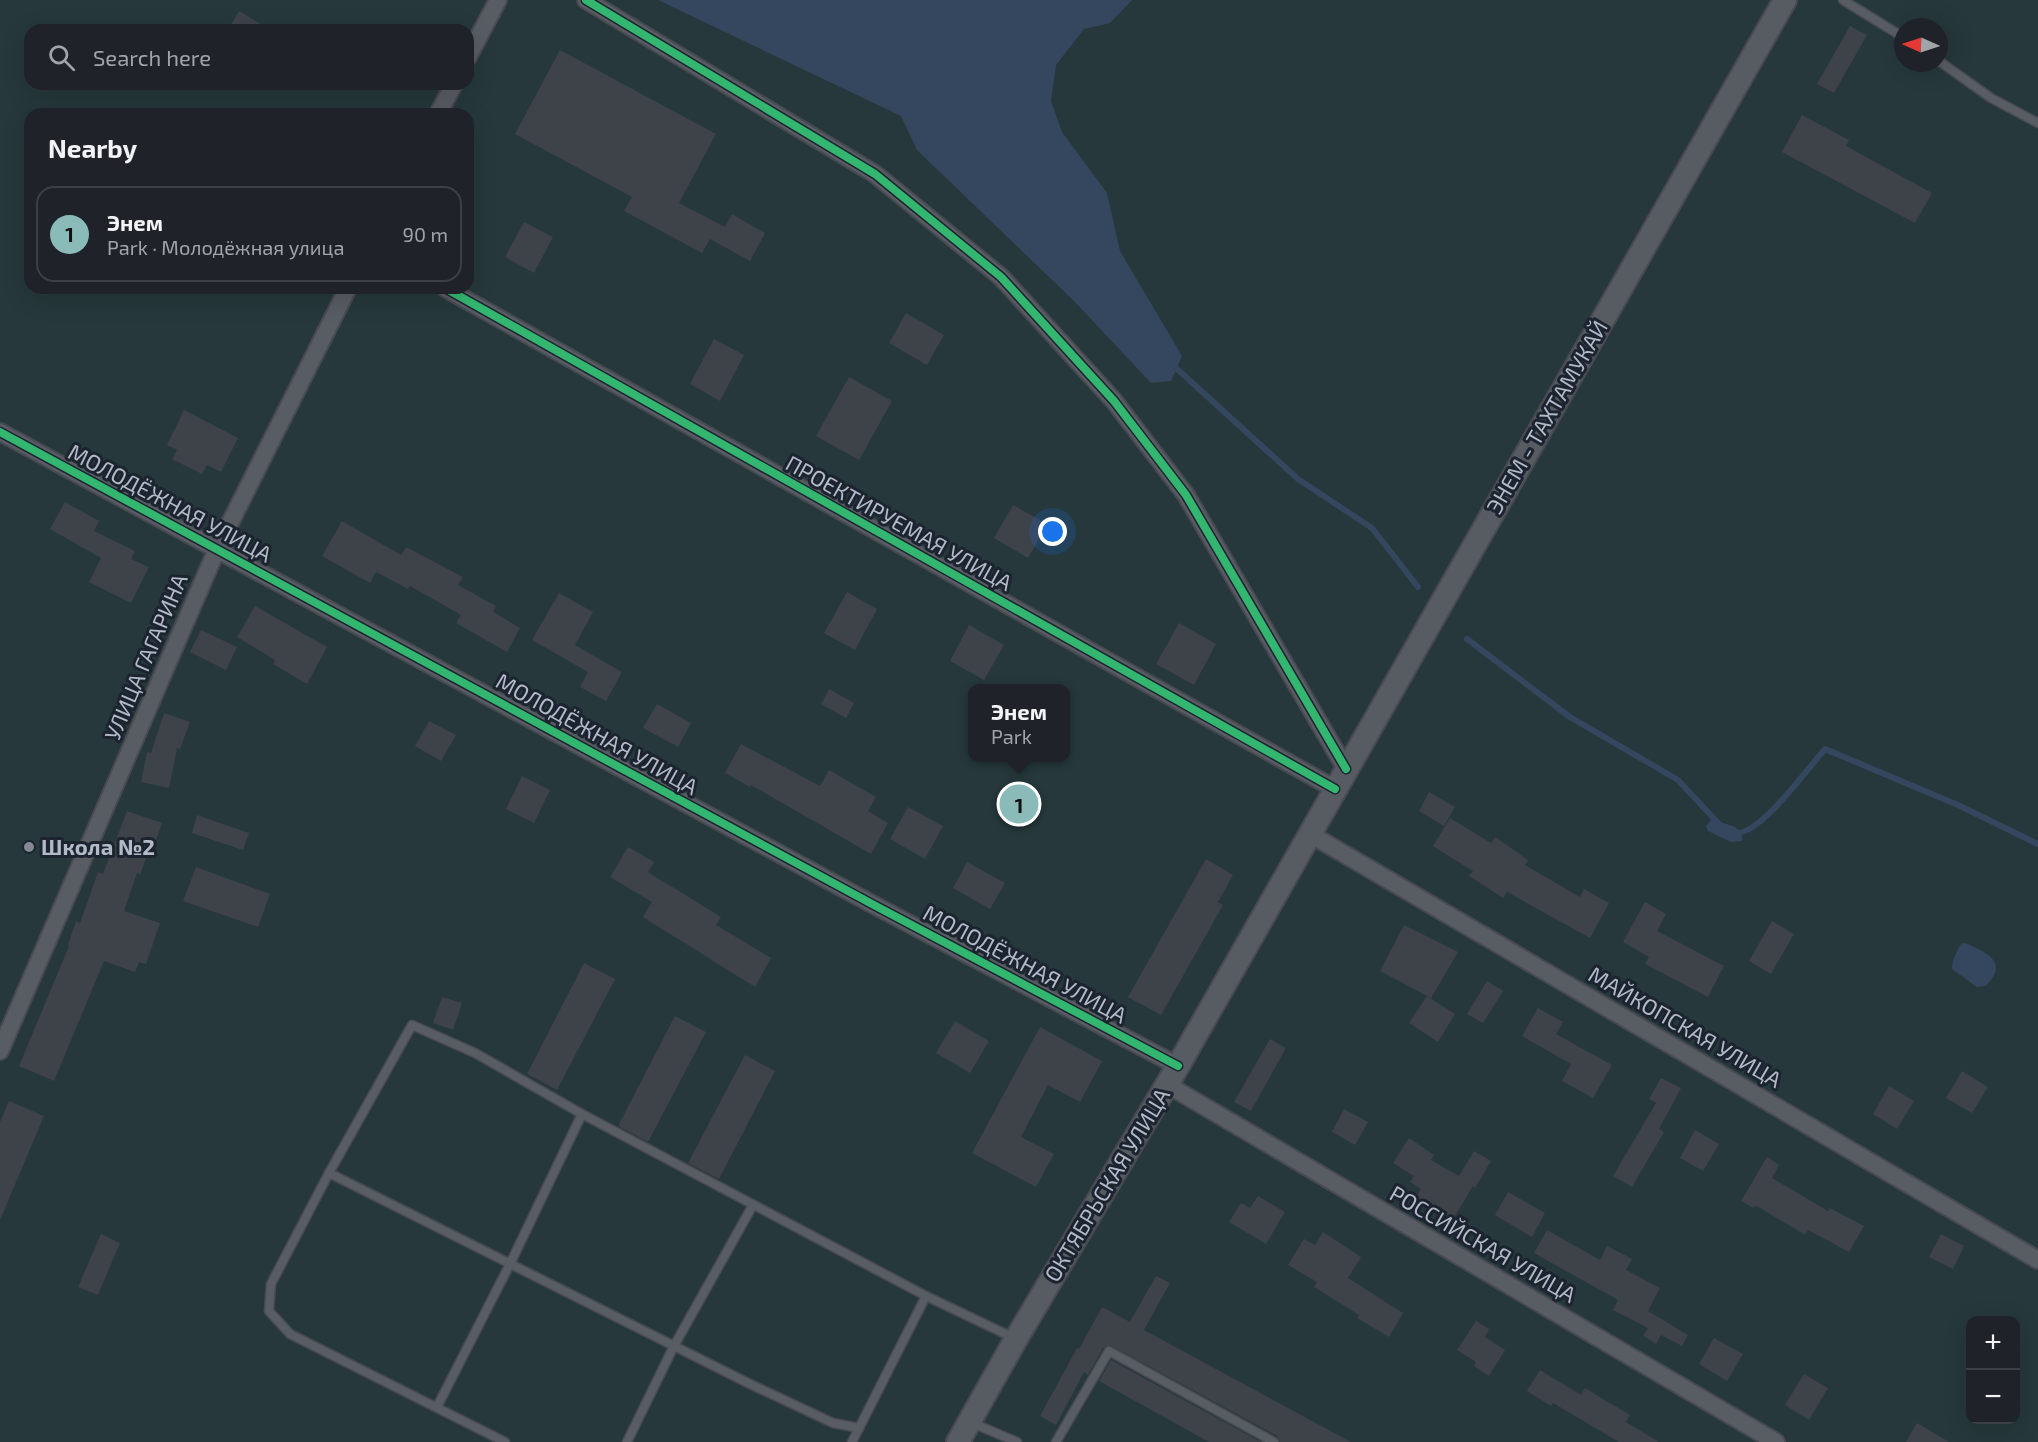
<!DOCTYPE html>
<html lang="en">
<head>
<meta charset="utf-8">
<style>
  :root { --surface:#1f2228; --page:#272a30; --text:#f1f3f6; --muted:#a1a4a8; --line:#3c3f45; --accent:#8bbbb9 }
  body { margin:0; font-family:"Exo 2",sans-serif; background:var(--page); color:var(--text) }
  .controls { position:absolute; right:18px; bottom:18px; display:grid; overflow:hidden; border-radius:12px; box-shadow:0 6px 24px #0002 }
  .controls button { width:54px; height:54px; display:grid; place-items:center; padding:0; border:0; border-bottom:2px solid var(--line); background:var(--surface); color:var(--text); font:30px sans-serif }
  .compass { position:absolute; left:1894px; top:18px; width:54px; height:54px; border-radius:50%; background:var(--surface); box-shadow:0 6px 24px #0002; rotate:273deg }
  .you { position:absolute; left:1053px; top:532px; width:21px; height:21px; margin:-15px; border:4px solid #fff; border-radius:50%; background:#1a73e8; box-shadow:0 0 0 9px #1a73e833 }
  .badge { display:grid; place-items:center; width:39px; height:39px; border-radius:50%; background:var(--accent); color:#111; font-size:20px; font-weight:700 }
  .pin { position:absolute; translate:-50% -50%; border:3px solid #fff; box-shadow:0 2px 6px #0006 }
  .popup { position:absolute; left:968px; top:684px; width:102px; height:78px; box-sizing:border-box; display:grid; place-content:center; border-radius:12px; background:var(--surface); filter:drop-shadow(0 2px 4px #0005); font-size:20px; white-space:nowrap; color:var(--muted) }
  .popup b { font-size:22px; color:var(--text) }
  .popup::after { content:''; position:absolute; left:50%; top:100%; margin-left:-12px; border:12px solid transparent; border-top-color:var(--surface) }
  .list { margin:0; padding:0; list-style:none }
  h2 { display:flex; justify-content:space-between; align-items:center; height:78px; margin:0; padding:0 24px; font-size:26px }
  h2 small { font-size:20px; font-weight:400; color:var(--muted) }
  .list li { display:grid; grid-template-columns:39px 1fr auto; gap:18px; align-items:center; box-sizing:border-box; height:96px; margin:0 12px 12px; padding:0 12px; border:2px solid var(--line); border-radius:18px }
  .list b { display:block; font-size:22px; white-space:nowrap }
  .list p { margin:0; font-size:20px; white-space:nowrap; color:var(--muted) }
  .list em { font-size:20px; font-style:normal; color:var(--muted) }
  .icon { flex:none; width:33px; height:33px; fill:none; stroke:currentColor; stroke-width:2; stroke-linecap:round; stroke-linejoin:round }
  .map { position:relative; flex:none; width:2038px; height:1442px; overflow:hidden }
  .search { position:absolute; background:var(--surface); box-shadow:0 6px 24px #0002; left:24px; top:24px; width:450px; height:66px; display:flex; align-items:center; gap:15px; box-sizing:border-box; padding:0 21px; border-radius:18px; color:var(--muted); font-size:22px }
  .panel { position:absolute; background:var(--surface); box-shadow:0 6px 24px #0002; left:24px; top:108px; width:450px; height:186px; border-radius:18px }
  .map>svg:first-child { display:block }
  .green { fill:#26383b; fill-rule:evenodd }
  .water { fill:#35475e }
  .lines { fill:none; stroke-linecap:round; stroke-linejoin:round }
  .stream { stroke:#35475e; stroke-width:6 }
  .building { fill:#3e4249 }
  .service-casing { stroke:#474a50; stroke-width:11 }
  .minor-casing { stroke:#474a50; stroke-width:20 }
  .secondary-casing { stroke:#474a50; stroke-width:26 }
  .service { stroke:#585c63; stroke-width:8 }
  .minor { stroke:#585c63; stroke-width:16 }
  .secondary { stroke:#575b62; stroke-width:22 }
  .cycleway-casing { stroke:#1c2430; stroke-width:11 }
  .cycleway { stroke:#33b770; stroke-width:8 }
  .poi-dot { fill:#828994; stroke:#1c2430; stroke-width:2 }
  .labels { text-anchor:middle; stroke-width:6; stroke-linejoin:round; paint-order:stroke }
  .street-label { font-size:22px; fill:#b2bac7; stroke:#1c2430 }
  .poi-label { font-size:22px; font-weight:bold; fill:#b2bac7; stroke:#1c2430; text-anchor:start }
</style>
</head>
<body>
<div class="map">
<svg width="2038" height="1442" viewBox="0 0 2038 1442">
  <rect width="100%" height="100%" fill="#292e35"/>
  <path class="green" d="M 0,0 L 2038,0 L 2038,1442 L 0,1442 ZM 1903,27 L 1939,27 L 1939,63 L 1903,63 ZM 30,30 L 468,30 L 468,84 L 30,84 ZM 30,114 L 468,114 L 468,288 L 30,288 ZM 972,688 L 1066,688 L 1066,758 L 972,758 ZM 1970,1320 L 2016,1320 L 2016,1420 L 1970,1420 Z"/>
  <g class="water">
    <polygon points="658,0 1132,0 1110,23 1084,29 1056,65 1051,101 1062,132 1107,193 1120,251 1182,356 1171,381 1151,383 1074,301 917,150 901,116"/>
    <polygon points="1712,819 1735,827 1742,834 1742,841 1731,842 1708,831 1706,826"/>
    <path d="M 1965,943 C 1988,953 2009,962 1986,986 L 1977,987 L 1952,969 C 1952,960 1957,951 1961,944 Z"/>
  </g>
  <g class="lines">
    <g class="stream">
      <polyline points="1172,362 1176,368 1298,479 1372,528 1418,587"/>
      <polyline points="1467,639 1570,717 1678,780 1720,825"/>
      <path d="M 1736,833 C 1760,835 1809,767 1825,749 L 1958,805 L 2038,844"/>
    </g>
  </g>
  <g class="building">
    <polygon points="239,11 271,30 228,30"/>
    <polygon points="1850,26 1867,35 1834,93 1817,84"/>
    <polygon points="560,50 716,134 679,203 725,227 732,214 765,233 750,261 710,239 702,253 624,211 632,197 515,134"/>
    <polygon points="1802,115 1849,140 1846,146 1932,193 1915,223 1782,152"/>
    <polygon points="524,222 553,237 534,273 505,257"/>
    <polygon points="906,313 944,335 927,365 889,343"/>
    <polygon points="714,339 744,355 720,401 690,384"/>
    <polygon points="849,377 892,401 859,460 816,436"/>
    <polygon points="184,410 238,438 221,472 207,465 202,474 172,459 177,450 167,445"/>
    <polygon points="65,502 99,521 94,531 135,551 131,559 149,567 131,603 89,582 101,558 50,529"/>
    <polygon points="1013,505 1047,524 1028,558 994,538"/>
    <polygon points="342,521 401,555 406,547 463,577 458,585 496,606 493,612 520,628 507,652 456,623 461,615 410,586 408,589 376,572 370,583 322,556"/>
    <polygon points="847,592 877,609 855,650 824,633"/>
    <polygon points="559,593 593,612 575,645 622,672 606,701 580,687 588,672 532,640"/>
    <polygon points="255,606 327,647 307,684 273,664 275,660 237,637"/>
    <polygon points="1179,623 1216,644 1194,685 1156,664"/>
    <polygon points="969,625 1004,645 984,680 950,661"/>
    <polygon points="201,630 237,647 226,670 190,652"/>
    <polygon points="829,689 854,703 846,718 821,704"/>
    <polygon points="657,704 691,723 678,747 643,728"/>
    <polygon points="164,713 190,722 180,749 177,748 169,788 141,782 147,752 151,753"/>
    <polygon points="429,721 456,735 441,761 415,746"/>
    <polygon points="741,744 820,786 829,770 876,797 868,811 888,823 871,854 751,785 750,787 725,773"/>
    <polygon points="522,776 550,790 534,823 506,809"/>
    <polygon points="1429,792 1455,807 1444,826 1419,811"/>
    <polygon points="908,807 943,826 925,859 890,839"/>
    <polygon points="127,811 162,823 155,843 152,842 140,875 137,873 124,911 160,923 146,964 139,962 135,972 104,961 54,1081 19,1066 69,946 68,945 76,921 80,923 98,872 103,874"/>
    <polygon points="197,815 249,833 243,850 192,833"/>
    <polygon points="1450,818 1491,843 1495,837 1528,860 1525,865 1580,897 1584,889 1609,903 1590,938 1507,892 1503,898 1469,876 1473,871 1433,846"/>
    <polygon points="628,847 654,862 648,872 721,917 716,925 771,958 755,987 643,917 652,902 610,877"/>
    <polygon points="1206,859 1233,875 1218,902 1223,905 1161,1015 1128,997"/>
    <polygon points="967,862 1005,883 990,909 953,888"/>
    <polygon points="196,867 270,894 258,927 183,901"/>
    <polygon points="1645,902 1666,914 1657,931 1724,966 1708,997 1645,964 1649,957 1623,942"/>
    <polygon points="1772,921 1794,934 1771,974 1749,961"/>
    <polygon points="1404,925 1458,952 1431,998 1380,971"/>
    <polygon points="584,963 615,979 557,1090 527,1074"/>
    <polygon points="1487,981 1503,991 1483,1023 1467,1014"/>
    <polygon points="1427,996 1455,1014 1438,1042 1409,1023"/>
    <polygon points="442,997 462,1003 453,1030 433,1023"/>
    <polygon points="1538,1008 1563,1022 1556,1034 1612,1065 1593,1098 1562,1081 1571,1064 1522,1036"/>
    <polygon points="675,1016 706,1032 648,1142 618,1126"/>
    <polygon points="955,1021 989,1041 970,1073 936,1053"/>
    <polygon points="1040,1027 1102,1061 1080,1102 1048,1085 1021,1137 1054,1154 1036,1187 972,1153"/>
    <polygon points="1270,1039 1286,1048 1251,1111 1234,1102"/>
    <polygon points="745,1055 775,1071 719,1179 688,1163"/>
    <polygon points="1962,1071 1988,1087 1972,1113 1946,1098"/>
    <polygon points="1661,1078 1681,1088 1659,1129 1664,1132 1632,1187 1613,1176 1656,1103 1649,1099"/>
    <polygon points="1889,1086 1914,1101 1897,1129 1873,1114"/>
    <polygon points="9,1101 44,1116 0,1220 0,1122"/>
    <polygon points="1344,1109 1368,1122 1355,1145 1332,1132"/>
    <polygon points="1695,1130 1719,1144 1703,1171 1680,1158"/>
    <polygon points="1409,1138 1434,1155 1431,1160 1459,1176 1474,1151 1491,1161 1475,1188 1473,1186 1452,1221 1414,1199 1421,1189 1410,1182 1414,1176 1393,1163"/>
    <polygon points="1767,1157 1779,1165 1772,1178 1828,1211 1830,1208 1864,1226 1849,1252 1808,1230 1805,1235 1755,1205 1754,1208 1741,1201"/>
    <polygon points="1508,1192 1545,1213 1532,1237 1495,1215"/>
    <polygon points="1258,1196 1285,1212 1266,1244 1229,1222 1241,1203 1250,1208"/>
    <polygon points="1547,1230 1600,1260 1607,1246 1632,1259 1626,1270 1660,1288 1648,1311 1688,1335 1682,1346 1661,1335 1656,1344 1643,1336 1648,1328 1613,1310 1618,1300 1534,1253"/>
    <polygon points="1323,1232 1361,1257 1348,1278 1403,1313 1389,1337 1357,1318 1359,1315 1314,1287 1317,1282 1288,1265 1304,1239 1315,1245"/>
    <polygon points="101,1234 120,1243 98,1295 78,1287"/>
    <polygon points="1941,1234 1964,1246 1953,1269 1929,1257"/>
    <polygon points="1156,1276 1170,1283 1144,1330 1351,1442 1280,1442 1277,1436 1110,1345 1103,1348 1088,1375 1084,1372 1056,1425 1040,1416 1077,1348 1079,1349 1102,1307 1130,1322"/>
    <polygon points="1476,1321 1489,1329 1485,1337 1505,1350 1489,1376 1474,1366 1476,1362 1457,1350"/>
    <polygon points="1714,1338 1743,1354 1727,1381 1699,1364"/>
    <polygon points="1111,1360 1261,1442 1209,1442 1099,1381"/>
    <polygon points="1540,1370 1581,1395 1585,1388 1630,1415 1626,1422 1659,1442 1619,1442 1553,1403 1551,1406 1527,1391"/>
    <polygon points="1804,1374 1828,1388 1809,1420 1785,1405"/>
    <polygon points="1917,1423 1949,1442 1906,1442"/>
  </g>
  <g class="lines">
    <defs>
      <g id="service">
        <polyline points="1843,0 1903,37"/>
        <polyline points="1939,61 1991,98 2038,123"/>
        <polyline points="329,1173 750,1384 833,1423 859,1428"/>
        <polyline points="437,1407 510,1264 582,1114"/>
        <polyline points="970,1422 1017,1442"/>
        <polyline points="505,1442 290,1334 269,1311 271,1284 329,1173 412,1025 475,1053 582,1114 926,1296 1016,1339"/>
        <polyline points="627,1442 674,1346 753,1205"/>
        <polyline points="852,1442 926,1296"/>
        <polyline points="1056,1442 1109,1351 1274,1442"/>
      </g>
      <g id="minor">
        <polyline points="586,0 875,174 1001,277 1114,401 1186,495 1346,769"/>
        <polyline points="468,57 498,0"/>
        <polyline points="438,114 454,84"/>
        <polyline points="445,288 1335,789"/>
        <polyline points="0,432 872,904 1178,1066"/>
        <polyline points="1310,834 2038,1260"/>
        <polyline points="0,1051 217,549 348,288"/>
        <polyline points="1166,1084 1776,1442"/>
      </g>
      <polyline id="secondary" points="958,1442 1016,1339 1178,1066 1785,0"/>
    </defs>
    <use href="#service" class="service-casing"/>
    <use href="#minor" class="minor-casing"/>
    <use href="#secondary" class="secondary-casing"/>
    <use href="#service" class="service"/>
    <use href="#minor" class="minor"/>
    <use href="#secondary" class="secondary"/>
    <defs>
      <g id="cycleway">
        <polyline points="586,0 875,174 1001,277 1114,401 1186,495 1346,769"/>
        <polyline points="445,288 1335,789"/>
        <polyline points="0,432 872,904 1178,1066"/>
      </g>
    </defs>
    <use href="#cycleway" class="cycleway-casing"/>
    <use href="#cycleway" class="cycleway"/>
  </g>
  <circle class="poi-dot" cx="29" cy="847" r="6"/>
  <g class="labels">
    <g class="street-label">
      <text transform="translate(1547 417) rotate(-60)" y="8">ЭНЕМ - ТАХТАМУКАЙ</text>
      <text transform="translate(170 503) rotate(28)" y="8">МОЛОДЁЖНАЯ УЛИЦА</text>
      <text transform="translate(899 523) rotate(29)" y="8">ПРОЕКТИРУЕМАЯ УЛИЦА</text>
      <text transform="translate(146 657) rotate(-67)" y="8">УЛИЦА ГАГАРИНА</text>
      <text transform="translate(597 734) rotate(29)" y="8">МОЛОДЁЖНАЯ УЛИЦА</text>
      <text transform="translate(1025 964) rotate(28)" y="8">МОЛОДЁЖНАЯ УЛИЦА</text>
      <text transform="translate(1685 1027) rotate(30)" y="8">МАЙКОПСКАЯ УЛИЦА</text>
      <text transform="translate(1107 1185) rotate(-59)" y="8">ОКТЯБРЬСКАЯ УЛИЦА</text>
      <text transform="translate(1483 1244) rotate(30)" y="8">РОССИЙСКАЯ УЛИЦА</text>
    </g>
    <g class="poi-label">
      <text x="41" y="855">Школа №2</text>
    </g>
  </g>
</svg>
<div class="controls">
<button>+</button>
<button>−</button>
</div>
<svg class="compass" viewBox="-18 -18 36 36"><path d="M0-13l5 13h-10z" fill="#e53935"/><path d="M0 13l5-13h-10z" fill="#a1a4a8"/></svg>
<div class="you"></div>
<div class="pin badge" style="left:1019px;top:804px">1</div>
<div class="popup"><b>Энем</b>Park</div>
<div class="search"><svg class="icon" aria-label="search" viewBox="0 0 24 24"><circle cx="10" cy="10" r="6"/><path d="M15 15l6 6"/></svg>Search here</div>
<section class="panel">
<h2>Nearby<small></small></h2>
<ul class="list">
<li><span class="badge">1</span><div><b>Энем</b><p>Park · Молодёжная улица</p></div><em>90 m</em></li>
</ul>
</section>
</div>
</body>
</html>
